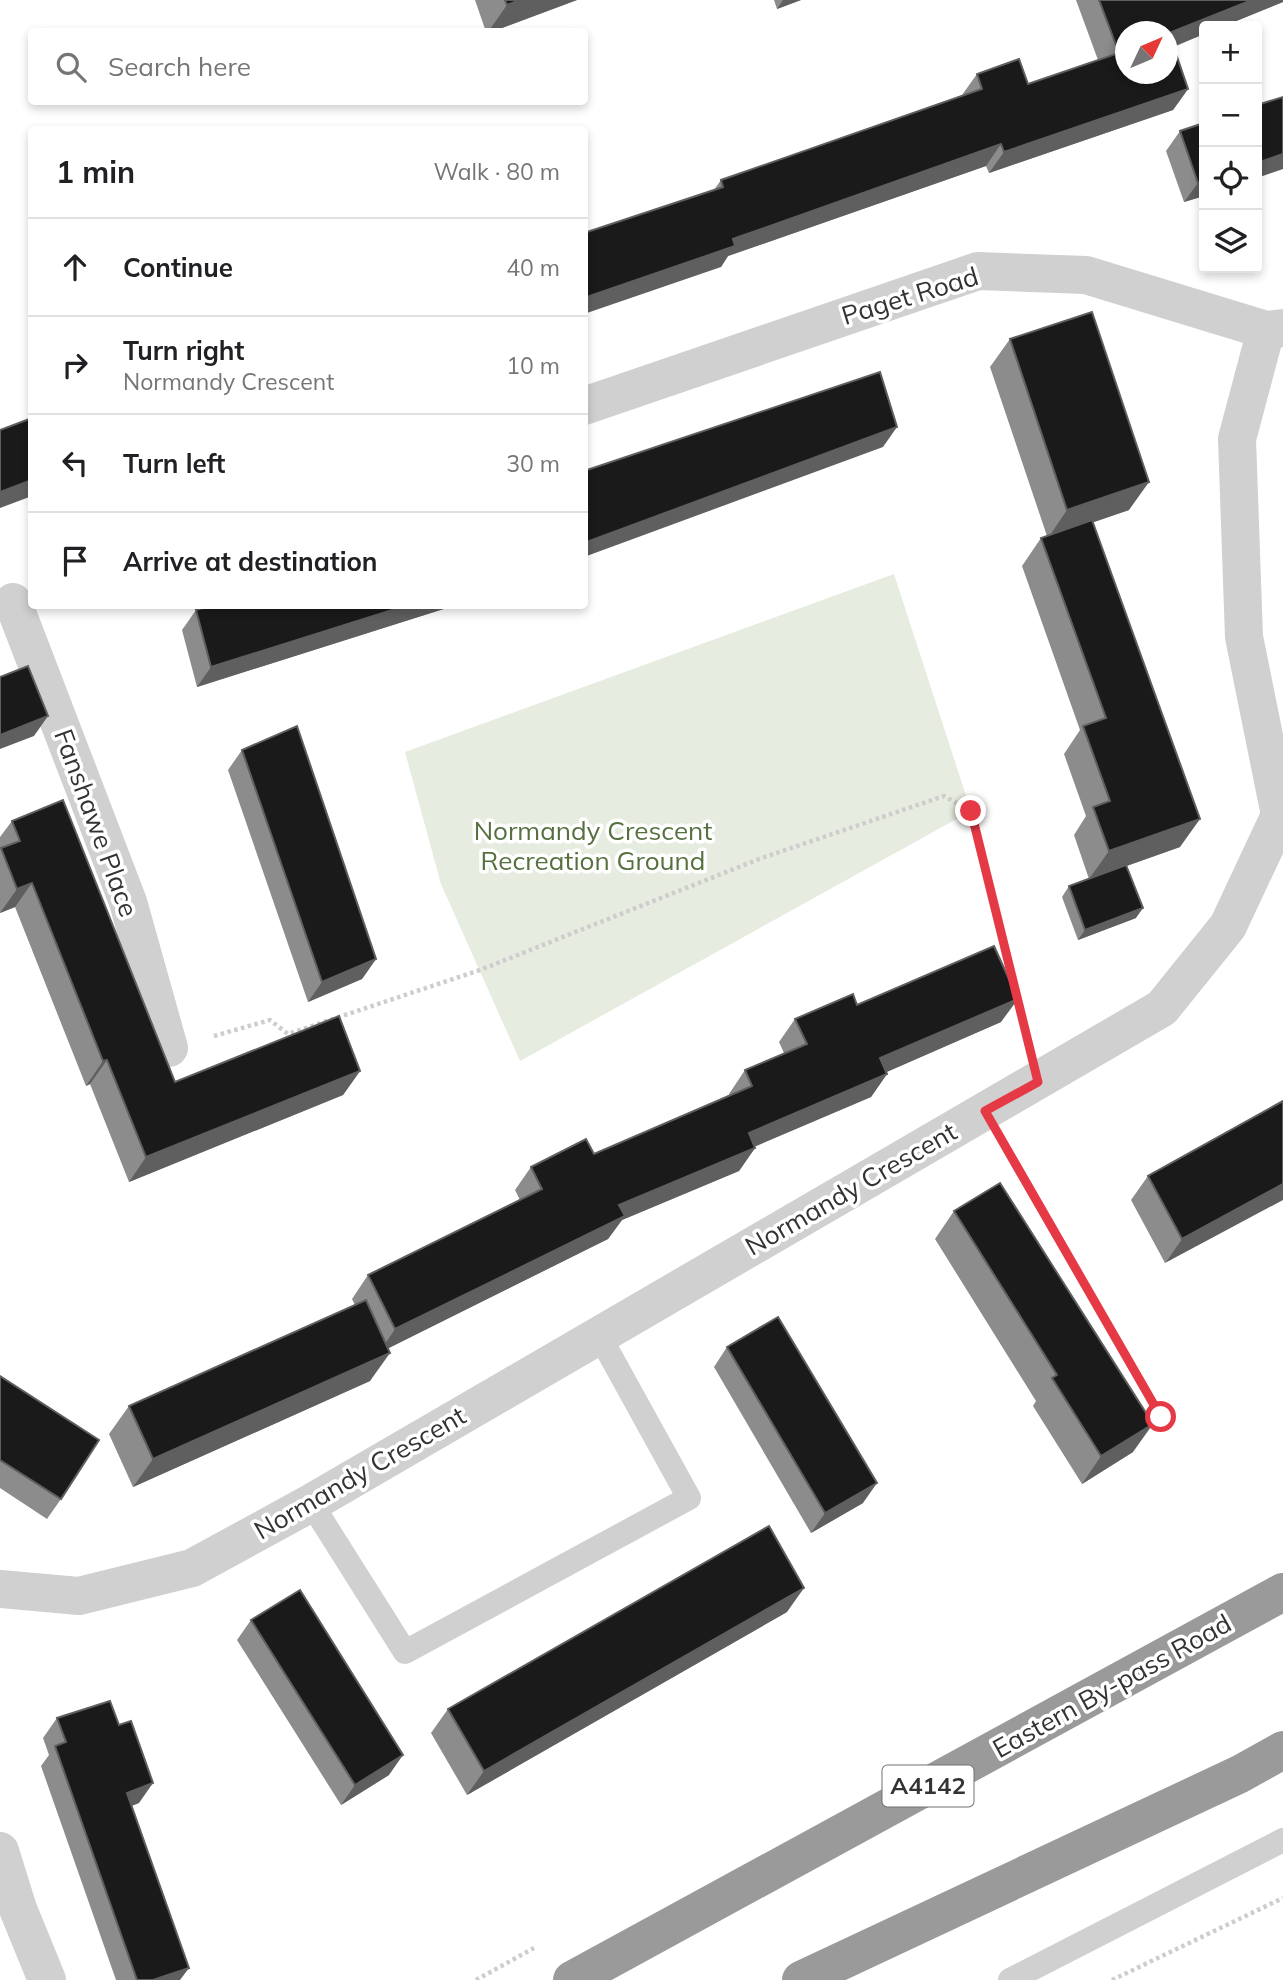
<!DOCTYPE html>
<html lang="en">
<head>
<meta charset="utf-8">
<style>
  :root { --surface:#fff; --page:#f2f2f2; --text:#202124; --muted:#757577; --line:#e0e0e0 }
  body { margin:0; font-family:Mulish,sans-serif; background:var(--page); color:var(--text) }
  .controls { position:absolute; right:21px; top:21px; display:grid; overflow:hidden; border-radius:7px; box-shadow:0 4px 10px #0003 }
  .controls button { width:63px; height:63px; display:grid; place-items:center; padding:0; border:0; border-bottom:2px solid var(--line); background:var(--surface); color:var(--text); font:35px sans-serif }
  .compass { position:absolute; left:1115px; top:21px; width:63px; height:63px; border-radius:50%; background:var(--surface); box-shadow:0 4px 10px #0003; rotate:46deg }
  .stop { position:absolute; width:21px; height:21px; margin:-16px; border:5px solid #e63946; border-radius:50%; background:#fff }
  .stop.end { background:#e63946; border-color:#fff; box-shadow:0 2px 7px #0008 }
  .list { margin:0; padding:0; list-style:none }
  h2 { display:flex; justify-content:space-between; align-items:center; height:91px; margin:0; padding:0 28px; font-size:30px }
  h2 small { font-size:23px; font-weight:400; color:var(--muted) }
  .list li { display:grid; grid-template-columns:46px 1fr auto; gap:21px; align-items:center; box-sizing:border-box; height:98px; padding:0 28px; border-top:2px solid var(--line) }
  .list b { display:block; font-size:26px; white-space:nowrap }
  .list p { margin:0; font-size:23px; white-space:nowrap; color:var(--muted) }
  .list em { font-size:23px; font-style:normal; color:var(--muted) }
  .icon { flex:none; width:38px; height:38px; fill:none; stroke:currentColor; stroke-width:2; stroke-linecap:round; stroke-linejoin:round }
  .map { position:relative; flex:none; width:1283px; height:1980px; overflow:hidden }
  .search { position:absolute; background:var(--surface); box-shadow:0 4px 10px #0003; left:28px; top:28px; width:560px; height:77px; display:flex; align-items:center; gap:18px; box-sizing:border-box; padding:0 24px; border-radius:7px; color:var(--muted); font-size:26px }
  .panel { position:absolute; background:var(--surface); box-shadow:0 4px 10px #0003; left:28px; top:126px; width:560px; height:483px; border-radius:7px }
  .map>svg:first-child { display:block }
  .green { fill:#e6ecdf }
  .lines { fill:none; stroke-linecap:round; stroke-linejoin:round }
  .path { stroke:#cdcdcd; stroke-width:4.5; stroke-dasharray:3.5 3.5; stroke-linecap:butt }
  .lane { stroke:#d0d0d0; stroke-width:24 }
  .street { stroke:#d0d0d0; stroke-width:38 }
  .highway { stroke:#9a9a9a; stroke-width:38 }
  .wall { fill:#8c8c8c }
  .shaded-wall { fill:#5f5f5f }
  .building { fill:#1a1a1a; stroke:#5f5f5f; stroke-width:2; fill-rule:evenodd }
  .route { stroke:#e63946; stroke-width:9 }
  .labels { text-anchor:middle; stroke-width:7; stroke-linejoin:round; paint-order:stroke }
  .shield { fill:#fff; stroke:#707070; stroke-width:2 }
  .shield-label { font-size:24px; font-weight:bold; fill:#333 }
  .street-label { font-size:26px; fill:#333; stroke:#fff }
  .park-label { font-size:26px; fill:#56703f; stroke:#fff }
</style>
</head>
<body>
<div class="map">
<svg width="1283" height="1980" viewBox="0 0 1283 1980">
  <rect width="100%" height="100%" fill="#fff"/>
  <polygon class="green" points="894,574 971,811 520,1061 441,884 405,752"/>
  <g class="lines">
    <g class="path">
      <polyline points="214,1036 270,1020 288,1034 480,970 759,859 944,796 971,811 1026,1032"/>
      <polyline points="1008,1151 1161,1417"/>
      <polyline points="476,1980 534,1948"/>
      <polyline points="1112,1980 1283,1898"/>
    </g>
    <g class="lane">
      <polyline points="311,1503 405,1652 689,1498 599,1335"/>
      <polyline points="1010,1980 1283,1840"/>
    </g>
    <g class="street">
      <polyline points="584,406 978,271 1086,275 1266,330 1283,328"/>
      <polyline points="13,602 128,902 169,1048"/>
      <polyline points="0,1589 79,1596 192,1568 311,1503 1162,1008 1228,926 1280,815 1244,637 1237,439 1266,330"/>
      <polyline points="0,1851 18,1909 47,1980"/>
    </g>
    <g class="highway">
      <polyline points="572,1980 1283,1592"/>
      <polyline points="801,1980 1240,1774 1283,1750"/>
    </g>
  </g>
  <g class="wall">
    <polygon points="475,0 577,0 491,32 486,32"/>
    <polygon points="774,0 801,0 777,9"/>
    <polygon points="1076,0 1283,0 1283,2 1224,26 1204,26 1204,34 1174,47 1188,89 1173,110 989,173 986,166 728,256 721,267 714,190 721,180 962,95 977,74 1028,84 1098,60"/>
    <polygon points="1204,123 1204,196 1184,202 1166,151 1180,131"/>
    <polygon points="1010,339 1129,510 1093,522 1180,847 1127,866 1136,918 1078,940 1062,897 1069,886 1089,879 1074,835 1086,816 1064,754 1080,730 1022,566 1041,538 1047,536 990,367"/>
    <polygon points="453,606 197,687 182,630 196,610"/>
    <polygon points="242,750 376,959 362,979 308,1002 228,770"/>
    <polygon points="12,821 175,1082 360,1071 343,1095 129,1182 90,1084 86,1086 15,907 0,913 0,837"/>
    <polygon points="857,1005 1001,1022 886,1072 887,1074 871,1097 755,1146 755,1148 739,1171 622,1220 608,1239 388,1348 370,1381 133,1487 109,1434 129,1406 355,1305 352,1299 368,1275 520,1200 515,1190 531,1167 594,1154 729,1095 729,1094 745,1070 784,1053 779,1042 795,1019"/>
    <polygon points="1283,1101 1165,1263 1131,1200 1148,1176"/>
    <polygon points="954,1211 1133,1452 1082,1484 1033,1406 1036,1401 935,1239"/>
    <polygon points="727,1347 863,1503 811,1533 714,1367"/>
    <polygon points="0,1376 61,1499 47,1519 0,1488"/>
    <polygon points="787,1612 467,1795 431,1733 448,1709"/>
    <polygon points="251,1620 389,1775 341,1805 237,1640"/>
    <polygon points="57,1718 139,1803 132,1806 180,1980 116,1980 41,1766 49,1755 43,1738"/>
  </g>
  <g class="shaded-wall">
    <polygon points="520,0 577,0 491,32 488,32 507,5"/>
    <polygon points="783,0 801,0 777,9"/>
    <polygon points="1252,0 1283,0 1283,2 1224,26 1204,26 1204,34 1167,49 1169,33"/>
    <polygon points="1188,89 1173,110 989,173 1004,152"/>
    <polygon points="1001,144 986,166 728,256 721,267 584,314 584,298 733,239"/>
    <polygon points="1283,154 1283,169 1257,178 1257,163"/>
    <polygon points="1204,180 1204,196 1184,202 1198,183"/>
    <polygon points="897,427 883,447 584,557 584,543"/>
    <polygon points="32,480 32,496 0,508 0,492"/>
    <polygon points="1149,482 1129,510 1048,538 1067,510"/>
    <polygon points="405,606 453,606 197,687 211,667"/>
    <polygon points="48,716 34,736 0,749 0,735"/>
    <polygon points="1200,819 1180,847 1089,879 1109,851"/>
    <polygon points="32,883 15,907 0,913 17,889"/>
    <polygon points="1143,908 1136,918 1078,940 1085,930"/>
    <polygon points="376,959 362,979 308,1002 322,982"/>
    <polygon points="1018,999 1001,1022 864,1082 880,1058"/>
    <polygon points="107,1060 90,1084 86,1086 103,1061"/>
    <polygon points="360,1071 343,1095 129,1182 146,1157"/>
    <polygon points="887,1074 871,1097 733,1156 749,1133"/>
    <polygon points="755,1148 739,1171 622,1220 608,1239 379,1353 395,1329 619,1205"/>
    <polygon points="1283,1184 1283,1200 1165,1263 1182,1239"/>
    <polygon points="390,1353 370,1381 133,1487 153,1459"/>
    <polygon points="1153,1424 1133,1452 1082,1484 1101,1456"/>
    <polygon points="877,1483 863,1503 811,1533 825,1513"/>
    <polygon points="804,1588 787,1612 467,1795 484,1771"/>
    <polygon points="403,1755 389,1775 341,1805 355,1785"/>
    <polygon points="153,1783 139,1803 113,1812 127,1793"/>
    <polygon points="189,1968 180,1980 153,1980"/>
  </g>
  <g class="building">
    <polygon points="505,0 520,0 507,5"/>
    <path d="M 1099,0 L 1252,0 L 1169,33 L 1188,89 L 1004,152 L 1001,144 L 733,239 L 735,246 L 584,298 L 584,233 L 723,187 L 721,180 L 982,89 L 977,74 L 1019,59 L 1028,84 L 1119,53 ZM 1125,32 L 1167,32 L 1167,74 L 1125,74 Z"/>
    <polygon points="1283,97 1283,154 1257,163 1257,105"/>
    <polygon points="1204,123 1204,180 1198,183 1180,131"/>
    <polygon points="1092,312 1149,482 1067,510 1010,339"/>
    <polygon points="880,372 897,427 584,543 584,471"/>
    <polygon points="32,418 32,480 0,492 0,430"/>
    <polygon points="1092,520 1200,819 1109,851 1093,807 1110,801 1083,726 1106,718 1041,538"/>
    <polygon points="210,606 405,606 211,667 196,610"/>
    <polygon points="28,666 48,716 0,735 0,677"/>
    <polygon points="297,726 376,959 322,982 242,750"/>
    <polygon points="63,800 175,1082 339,1016 360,1071 146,1157 107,1060 103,1061 32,883 17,889 1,848 20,841 12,821"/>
    <polygon points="1126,865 1143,908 1085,930 1069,886"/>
    <polygon points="994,946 1018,999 880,1058 887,1074 749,1133 755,1148 619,1205 625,1216 395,1329 368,1275 542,1189 531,1167 586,1139 594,1154 752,1086 745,1070 807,1044 795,1019 853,994 857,1005"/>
    <polygon points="1283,1101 1283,1184 1182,1239 1148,1176"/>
    <polygon points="1000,1183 1153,1424 1101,1456 1052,1378 1057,1375 954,1211"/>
    <polygon points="366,1300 390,1353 153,1459 129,1406"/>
    <polygon points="778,1317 877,1483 825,1513 727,1347"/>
    <polygon points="0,1376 99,1440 61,1499 0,1460"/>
    <polygon points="769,1526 804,1588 484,1771 448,1709"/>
    <polygon points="300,1590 403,1755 355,1785 251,1620"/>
    <polygon points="110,1701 119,1725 131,1721 153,1783 127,1793 189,1968 153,1980 137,1980 55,1746 66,1742 57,1718"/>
  </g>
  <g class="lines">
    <polyline class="route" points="971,811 1038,1082 985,1111 1161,1417"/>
  </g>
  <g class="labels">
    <rect class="shield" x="882.5" y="1765.5" width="91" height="41" rx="5"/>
    <g class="shield-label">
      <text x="928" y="1794">A4142</text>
    </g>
    <g class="street-label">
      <text transform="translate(910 296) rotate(-17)" y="9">Paget Road</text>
      <text transform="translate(96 823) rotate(70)" y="9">Fanshawe Place</text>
      <text transform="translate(851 1189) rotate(-30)" y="9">Normandy Crescent</text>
      <text transform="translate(360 1473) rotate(-30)" y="9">Normandy Crescent</text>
      <text transform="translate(1112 1686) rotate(-29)" y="9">Eastern By-pass Road</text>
    </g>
    <g class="park-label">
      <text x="593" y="840">Normandy Crescent<tspan x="593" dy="30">Recreation Ground</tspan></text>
    </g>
  </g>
</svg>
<div class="controls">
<button>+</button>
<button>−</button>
<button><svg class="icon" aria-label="locate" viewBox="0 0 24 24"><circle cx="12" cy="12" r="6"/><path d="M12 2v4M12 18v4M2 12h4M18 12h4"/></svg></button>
<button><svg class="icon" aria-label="layers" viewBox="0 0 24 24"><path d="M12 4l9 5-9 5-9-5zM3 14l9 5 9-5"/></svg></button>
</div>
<svg class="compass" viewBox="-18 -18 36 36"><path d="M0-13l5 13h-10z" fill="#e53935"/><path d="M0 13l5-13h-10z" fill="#757577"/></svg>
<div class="stop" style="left:1161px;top:1417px"></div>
<div class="stop end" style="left:971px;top:811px"></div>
<div class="search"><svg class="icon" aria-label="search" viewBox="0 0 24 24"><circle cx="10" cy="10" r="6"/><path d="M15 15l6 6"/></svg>Search here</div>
<section class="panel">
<h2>1 min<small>Walk · 80 m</small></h2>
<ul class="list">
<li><svg class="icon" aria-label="ahead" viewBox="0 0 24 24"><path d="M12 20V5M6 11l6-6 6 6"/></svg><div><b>Continue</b></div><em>40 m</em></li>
<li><svg class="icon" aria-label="right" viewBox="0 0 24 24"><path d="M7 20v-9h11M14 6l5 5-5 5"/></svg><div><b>Turn right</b><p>Normandy Crescent</p></div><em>10 m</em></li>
<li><svg class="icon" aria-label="left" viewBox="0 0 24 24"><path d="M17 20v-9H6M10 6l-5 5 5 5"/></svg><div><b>Turn left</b></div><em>30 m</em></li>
<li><svg class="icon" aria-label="arrive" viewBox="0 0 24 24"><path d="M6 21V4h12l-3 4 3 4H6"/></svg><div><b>Arrive at destination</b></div></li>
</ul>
</section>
</div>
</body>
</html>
